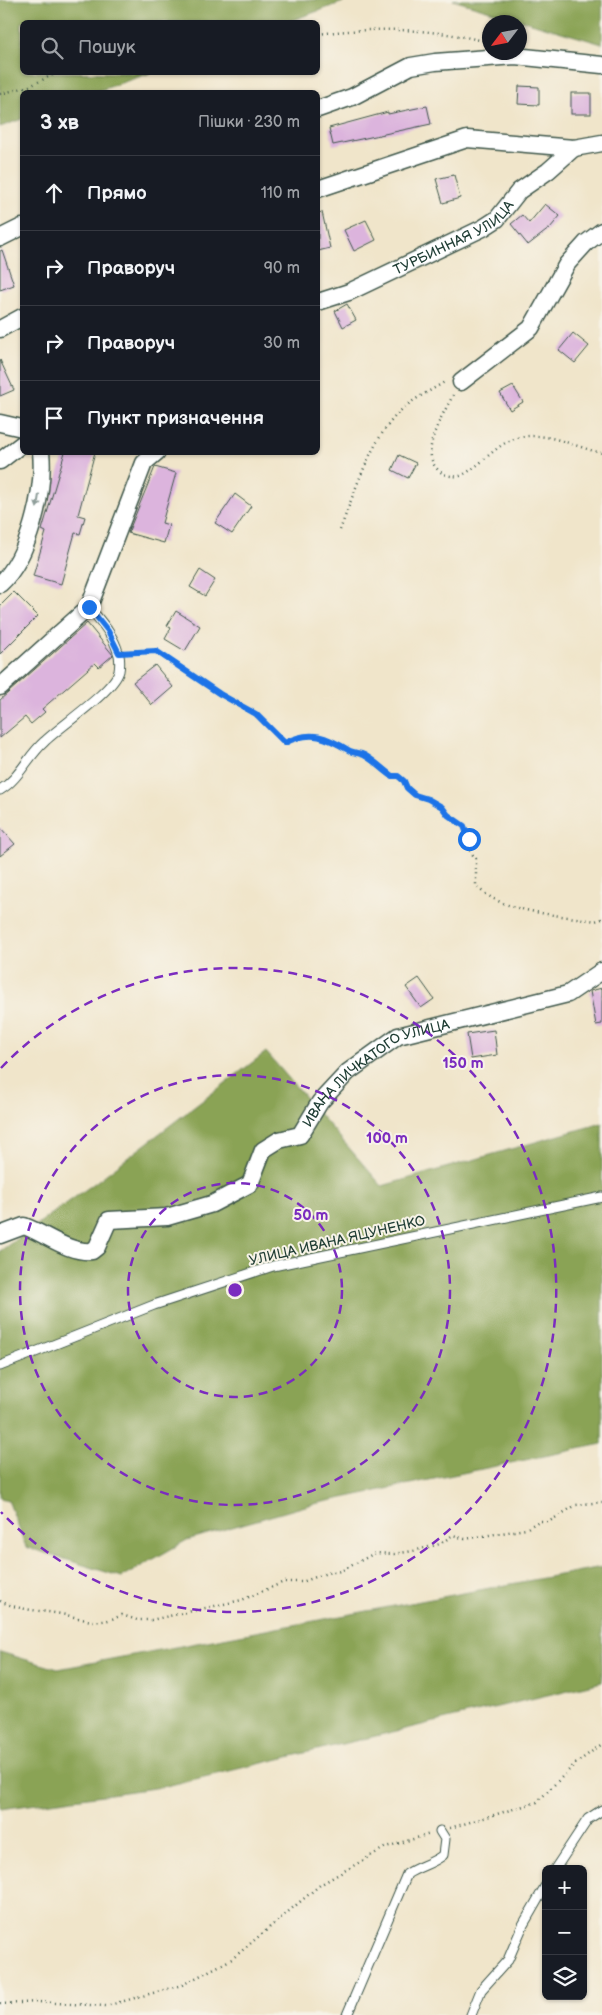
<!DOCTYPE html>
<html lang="uk">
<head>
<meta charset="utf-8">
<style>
  :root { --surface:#171b24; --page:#242831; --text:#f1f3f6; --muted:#9ea1a6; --line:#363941 }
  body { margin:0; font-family:"Balsamiq Sans",sans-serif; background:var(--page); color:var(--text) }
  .controls { position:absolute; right:15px; bottom:15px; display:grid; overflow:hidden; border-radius:8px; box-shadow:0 1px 4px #0004 }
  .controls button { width:45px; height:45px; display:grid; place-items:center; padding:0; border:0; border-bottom:1px solid var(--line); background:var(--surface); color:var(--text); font:25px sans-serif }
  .compass { position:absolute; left:482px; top:15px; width:45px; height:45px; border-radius:50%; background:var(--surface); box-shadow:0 1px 4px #0004; rotate:238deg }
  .stop { position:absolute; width:15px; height:15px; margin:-11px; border:4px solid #1a73e8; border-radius:50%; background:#fff }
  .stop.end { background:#1a73e8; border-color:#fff; box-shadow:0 1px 5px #0008 }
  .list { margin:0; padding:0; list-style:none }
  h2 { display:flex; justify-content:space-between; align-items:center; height:65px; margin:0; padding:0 20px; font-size:21px }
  h2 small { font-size:16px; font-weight:400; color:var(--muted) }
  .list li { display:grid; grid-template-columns:32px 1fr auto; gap:15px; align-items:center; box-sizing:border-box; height:75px; padding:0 20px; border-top:1px solid var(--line) }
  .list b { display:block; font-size:19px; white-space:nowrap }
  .list em { font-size:16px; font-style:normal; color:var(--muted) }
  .icon { flex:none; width:28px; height:28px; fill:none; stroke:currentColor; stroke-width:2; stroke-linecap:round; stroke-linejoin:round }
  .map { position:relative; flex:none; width:602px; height:2015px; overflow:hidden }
  .search { position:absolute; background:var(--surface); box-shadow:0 1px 4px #0004; left:20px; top:20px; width:300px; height:55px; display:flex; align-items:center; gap:12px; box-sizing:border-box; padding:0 18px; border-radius:8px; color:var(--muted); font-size:19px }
  .panel { position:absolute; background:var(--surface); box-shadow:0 1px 4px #0004; left:20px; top:90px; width:300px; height:365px; border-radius:8px }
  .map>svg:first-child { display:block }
  .forest { fill:#8aa354; stroke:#547044 }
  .building { fill:#dcb4dd }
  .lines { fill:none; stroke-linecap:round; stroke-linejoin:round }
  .service-casing { stroke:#3e564a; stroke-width:11 }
  .minor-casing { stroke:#3e564a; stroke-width:19 }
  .path { stroke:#3e564a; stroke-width:2.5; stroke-dasharray:1 4; stroke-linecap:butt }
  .service { stroke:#fff; stroke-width:9 }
  .minor { stroke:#fff; stroke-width:16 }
  .oneway { fill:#8f9e9a }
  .route { stroke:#1a73e8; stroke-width:6 }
  .ring { fill:none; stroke:#7b2cbf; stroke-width:2.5; stroke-dasharray:9 6 }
  .labels { text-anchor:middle; stroke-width:4; stroke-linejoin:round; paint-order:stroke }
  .street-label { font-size:14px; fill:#1f3d34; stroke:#f7f3e8 }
  .centre { fill:#7b2cbf; stroke:#f7f3e8; stroke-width:2.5 }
  .ring-label { font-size:15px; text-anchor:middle; font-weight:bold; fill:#7b2cbf; stroke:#f7f3e8; stroke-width:4; stroke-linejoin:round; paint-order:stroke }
</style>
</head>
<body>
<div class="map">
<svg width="602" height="2015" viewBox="0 0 602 2015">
  <rect width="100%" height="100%" fill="#f7f3e8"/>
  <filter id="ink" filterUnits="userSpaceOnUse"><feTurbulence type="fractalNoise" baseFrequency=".02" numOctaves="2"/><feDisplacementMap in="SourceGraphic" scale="10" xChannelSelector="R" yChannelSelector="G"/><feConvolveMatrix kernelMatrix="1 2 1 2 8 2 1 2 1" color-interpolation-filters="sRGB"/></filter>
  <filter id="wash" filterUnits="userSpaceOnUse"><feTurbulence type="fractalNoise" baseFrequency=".0096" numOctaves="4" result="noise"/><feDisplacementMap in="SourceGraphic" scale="20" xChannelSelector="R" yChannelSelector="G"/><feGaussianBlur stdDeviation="1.12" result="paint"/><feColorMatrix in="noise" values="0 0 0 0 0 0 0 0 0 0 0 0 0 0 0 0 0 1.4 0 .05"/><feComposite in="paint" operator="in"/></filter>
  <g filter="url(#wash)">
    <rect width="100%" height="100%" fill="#f0e5ca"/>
    <g class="forest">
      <polygon points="0,0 349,0 287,22 22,22 22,72 150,73 95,92 22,92 22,119 0,127"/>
      <polygon points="453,0 602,0 602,44"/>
      <polygon points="266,1052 382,1186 602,1123 602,1444 309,1505 187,1540 122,1577 26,1547 8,1500 0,1498 0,1251 92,1185"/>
      <polygon points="602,1567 602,1682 162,1787 0,1809 0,1652 58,1669"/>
    </g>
    <g id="blocks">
      <g class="building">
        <polygon points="519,86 539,87 539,105 518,104"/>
        <rect x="571" y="93" width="20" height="21"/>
        <polygon points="427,106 431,124 333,145 329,128 388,112 388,114"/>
        <polygon points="454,175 460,198 443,203 436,179"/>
        <polygon points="545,204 560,216 550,228 528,245 511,224 522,215 529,223"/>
        <polygon points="322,212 330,248 318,251 318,213"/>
        <polygon points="366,220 376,240 354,251 344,230"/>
        <polygon points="2,250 14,285 0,290 0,251"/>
        <polygon points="347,304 356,320 343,327 335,311"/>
        <polygon points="573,333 589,346 575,363 559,350"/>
        <polygon points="0,360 14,390 0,396"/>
        <polygon points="513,386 523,402 510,410 500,393"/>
        <polygon points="65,452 95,452 78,515 85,517 80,534 75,533 61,584 33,576 46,532 42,530"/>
        <polygon points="399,455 416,463 408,478 392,470"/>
        <polygon points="155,467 176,473 162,523 169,525 164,543 128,533"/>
        <polygon points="235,494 251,506 232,534 215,523"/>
        <polygon points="200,570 215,580 205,596 190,587"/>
        <polygon points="14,592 38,616 0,654 0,606"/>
        <polygon points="176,611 200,626 185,651 165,639 171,628 167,626"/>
        <polygon points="87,623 113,655 99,667 95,663 42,709 45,712 31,724 25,717 0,738 0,700"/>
        <polygon points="155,665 173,687 152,705 133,682"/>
        <polygon points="0,827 15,844 0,856"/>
        <polygon points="419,978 434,999 421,1008 406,987"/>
        <polygon points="602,988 602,1024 596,1025 590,991"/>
        <polygon points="494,1030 497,1055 471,1059 467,1034"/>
      </g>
    </g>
  </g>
  <g filter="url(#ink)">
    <use href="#blocks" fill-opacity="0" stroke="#3e564a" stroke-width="1"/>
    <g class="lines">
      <defs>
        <g id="service">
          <path d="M 0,790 C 19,779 28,756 44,742 C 60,726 114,691 119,671 C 120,666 120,656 118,652 C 113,634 100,621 89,607"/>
          <polyline points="0,1366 154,1305 273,1266 602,1197"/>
          <polyline points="555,1869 588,1819 602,1810"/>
          <path d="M 347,2015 L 407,1874 C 419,1866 432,1864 443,1855 L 445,1839 L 440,1831"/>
          <polyline points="471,2015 481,1990 508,1960 523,1925 546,1885"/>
        </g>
        <g id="minor">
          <polyline points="318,109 352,97 411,66 435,62 515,56 602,65"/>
          <polyline points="318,189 467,139 574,148 602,143"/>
          <polyline points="0,238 22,227"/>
          <path id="s1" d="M 318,302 L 349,292 L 483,228 L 497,219 L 519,191 L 548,171 L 574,148"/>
          <polyline points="0,329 22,317"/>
          <polyline points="461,382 531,328 567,264 586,243 602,231"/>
          <polyline points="0,423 22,428"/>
          <polyline points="0,461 22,444"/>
          <path d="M 0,584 C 29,558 45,490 41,452"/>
          <polyline points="0,687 89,607 144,463 157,452"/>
          <path id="s2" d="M 0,1235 L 24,1226 C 46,1234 68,1253 92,1251 L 97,1247 L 109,1220 L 167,1217 L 212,1204 L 250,1184 L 263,1150 L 279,1140 L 300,1135 L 320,1102 L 348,1072 L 398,1036 L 568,994 L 602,971"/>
        </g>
      </defs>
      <use href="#service" class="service-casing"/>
      <use href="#minor" class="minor-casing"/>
      <g class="path">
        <path d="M 318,34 C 374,27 432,28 488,42"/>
        <polyline points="0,94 30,86 58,72"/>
        <path d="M 453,395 C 443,416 415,455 442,473 C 446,476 456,477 460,476 C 481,467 495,444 517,438 C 546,430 574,447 602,453"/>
        <path d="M 340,530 C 355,491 374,428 410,403 C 421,395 434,389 446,381"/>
        <path d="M 130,652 L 156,651 L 220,694 L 255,714 L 285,743 C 311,730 327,736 350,751 C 354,754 360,753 364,755 C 375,761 382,769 392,776 L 398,776 L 415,795 L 428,799 L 442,807 L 448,815 L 464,826 L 470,851 L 476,859 L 476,886 C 504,914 558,914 595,921 L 602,919"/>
        <path d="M 0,1601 C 21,1611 39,1610 61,1614 C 87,1619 96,1627 122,1615 L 137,1620 L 151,1620 L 242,1600 L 284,1582 L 302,1582 L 327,1573 L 341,1571 L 375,1553 L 394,1554 L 413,1551 L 440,1544 L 453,1535 L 465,1539 L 526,1529 L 539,1521 L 550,1521 L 576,1505 L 602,1502"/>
        <polyline points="450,1828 537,1802 575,1764 602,1744"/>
        <polyline points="0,2004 38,2002 106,2006 182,1985 232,1959 320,1885 386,1847 430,1834"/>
      </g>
      <use href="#service" class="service"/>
      <use href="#minor" class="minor"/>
    </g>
    <defs><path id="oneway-solid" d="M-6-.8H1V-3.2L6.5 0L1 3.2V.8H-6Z" transform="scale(1.25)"/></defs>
    <use class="oneway" href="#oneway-solid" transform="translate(38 501) rotate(99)"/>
  </g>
  <g class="lines" filter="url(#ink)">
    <path class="route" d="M 89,607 L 108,631 L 119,653 L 156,651 L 220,694 L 256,714 L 285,743 C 311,729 327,737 350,751 C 354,753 360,753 364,755 C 375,761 382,769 392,776 L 398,776 L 404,781 L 407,788 L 415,795 L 428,799 L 442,807 L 448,815 L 464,826 L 469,839"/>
  </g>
  <g class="ring">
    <circle cx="235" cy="1290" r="107"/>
    <circle cx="235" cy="1290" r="215"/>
    <path d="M1 1068A322 322 0 1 1 1 1512"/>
  </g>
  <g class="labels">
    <g class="street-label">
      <text dy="5" stroke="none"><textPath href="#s1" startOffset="151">ТУРБИННАЯ УЛИЦА</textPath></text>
      <text dy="5" stroke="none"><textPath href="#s2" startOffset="462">ИВАНА ЛИЧКАТОГО УЛИЦА</textPath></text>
      <text transform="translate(337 1240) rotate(-13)" y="5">УЛИЦА ИВАНА ЯЦУНЕНКО</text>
    </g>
  </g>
  <circle cx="235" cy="1290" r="8" class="centre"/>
  <g class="ring-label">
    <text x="463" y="1068">150 m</text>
    <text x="387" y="1143">100 m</text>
    <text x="311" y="1220">50 m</text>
  </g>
</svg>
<div class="controls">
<button>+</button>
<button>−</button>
<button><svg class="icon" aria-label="layers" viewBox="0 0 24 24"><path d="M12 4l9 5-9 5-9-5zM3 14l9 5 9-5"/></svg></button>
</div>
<svg class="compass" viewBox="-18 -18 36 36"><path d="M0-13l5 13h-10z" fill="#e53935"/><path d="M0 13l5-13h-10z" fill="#9ea1a6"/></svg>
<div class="stop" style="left:469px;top:839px"></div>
<div class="stop end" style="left:89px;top:607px"></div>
<div class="search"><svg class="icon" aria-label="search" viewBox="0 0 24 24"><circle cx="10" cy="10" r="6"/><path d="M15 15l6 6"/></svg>Пошук</div>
<section class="panel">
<h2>3 хв<small>Пішки · 230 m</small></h2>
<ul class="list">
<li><svg class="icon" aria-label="ahead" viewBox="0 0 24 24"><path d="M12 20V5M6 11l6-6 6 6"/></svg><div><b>Прямо</b></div><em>110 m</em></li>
<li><svg class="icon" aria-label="right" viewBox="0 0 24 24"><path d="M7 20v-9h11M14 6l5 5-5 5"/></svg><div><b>Праворуч</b></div><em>90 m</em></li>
<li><svg class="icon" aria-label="right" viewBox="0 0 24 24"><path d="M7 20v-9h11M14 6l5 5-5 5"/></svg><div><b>Праворуч</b></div><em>30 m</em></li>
<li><svg class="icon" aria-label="arrive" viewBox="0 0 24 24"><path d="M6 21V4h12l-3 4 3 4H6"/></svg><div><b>Пункт призначення</b></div></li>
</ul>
</section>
</div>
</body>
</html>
